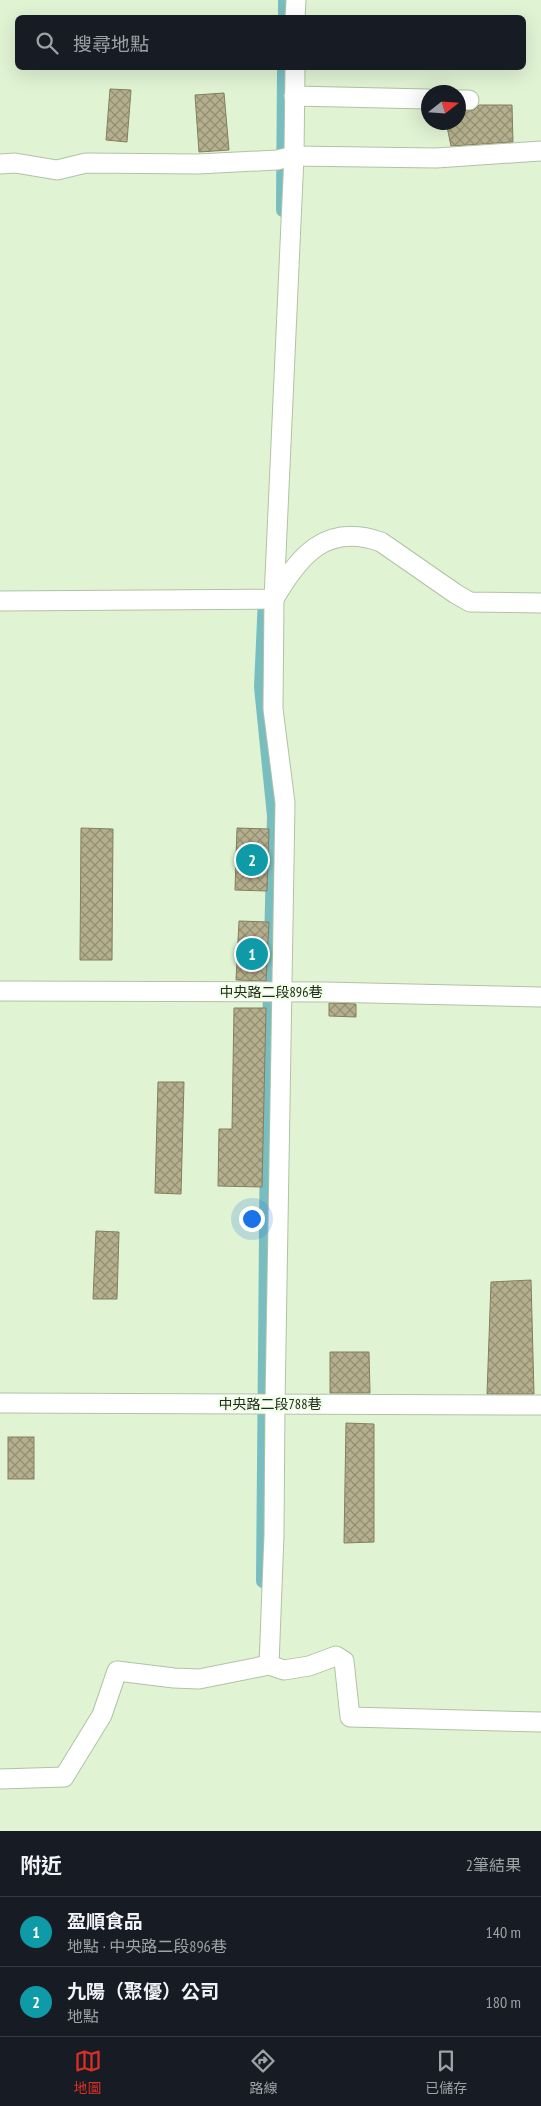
<!DOCTYPE html>
<html lang="zh-TW">
<head>
<meta charset="utf-8">
<style>
  :root { --surface:#171b24; --page:#20242c; --text:#f1f3f6; --muted:#9ea1a6; --line:#363941; --accent:#d93025 }
  body { margin:0; font-family:"PT Sans Narrow","Noto Sans TC",sans-serif; background:var(--page); color:var(--text) }
  .compass { position:absolute; left:421px; top:85px; width:45px; height:45px; border-radius:50%; background:var(--surface); box-shadow:0 5px 20px #0002; rotate:73deg }
  .you { position:absolute; left:251px; top:1218px; width:18px; height:18px; margin:-12px; border:4px solid #fff; border-radius:50%; background:#1a73e8; box-shadow:0 0 0 8px #1a73e833 }
  .badge { display:grid; place-items:center; width:32px; height:32px; border-radius:50%; background:var(--accent); color:#fff; font-size:16px; font-weight:700 }
  .pin { position:absolute; translate:-50% -50%; border:2px solid #fff; box-shadow:0 1px 5px #0006 }
  .list { margin:0; padding:0; list-style:none }
  h2 { display:flex; justify-content:space-between; align-items:center; height:65px; margin:0; padding:0 20px; font-size:21px }
  h2 small { font-size:16px; font-weight:400; color:var(--muted) }
  .list li { display:grid; grid-template-columns:32px 1fr auto; gap:15px; align-items:center; box-sizing:border-box; height:70px; padding:0 20px; border-top:1px solid var(--line) }
  .list b { display:block; font-size:19px; white-space:nowrap }
  .list p { margin:0; font-size:16px; white-space:nowrap; color:var(--muted) }
  .list em { font-size:16px; font-style:normal; color:var(--muted) }
  .icon { flex:none; width:28px; height:28px; fill:none; stroke:currentColor; stroke-width:2; stroke-linecap:round; stroke-linejoin:round }
  .map { position:relative; flex:none; width:541px; height:1831px; overflow:hidden }
  .search { position:absolute; background:var(--surface); box-shadow:0 5px 20px #0002; left:15px; right:15px; top:15px; height:55px; display:flex; align-items:center; gap:12px; box-sizing:border-box; padding:0 18px; border-radius:8px; color:var(--muted); font-size:19px }
  .sheet { height:205px; background:var(--surface) }
  nav { display:flex; justify-content:space-around; align-items:center; box-sizing:border-box; height:70px; border-top:1px solid var(--line); background:var(--surface); font-size:14px; color:var(--muted) }
  nav a { display:grid; justify-items:center; gap:2px }
  nav .on { color:var(--accent) }
  .map>svg:first-child { display:block }
  .lines { fill:none; stroke-linecap:round; stroke-linejoin:round }
  .canal { stroke:#78bdbf; stroke-width:14 }
  .building { fill:url(#building-cross-hatch); stroke:#847f5e }
  .minor-casing { stroke:#b0c3a4; stroke-width:21 }
  .minor { stroke:#fff; stroke-width:19 }
  .labels { text-anchor:middle; stroke-width:4; stroke-linejoin:round; paint-order:stroke }
  .street-label { font-size:14px; fill:#232a1e; stroke:#efffe5 }
</style>
</head>
<body>
<div class="map">
<svg width="541" height="1831" viewBox="0 0 541 1831">
  <defs>
    <pattern id="building-cross-hatch" width="8" height="8" patternUnits="userSpaceOnUse" patternTransform="scale(1.25)"><rect width="8" height="8" fill="#b5af8d"/><path d="M0 0l8 8M0 8l8-8" fill="none" stroke="#938f73"/></pattern>
  </defs>
  <rect width="100%" height="100%" fill="#e0f3d3"/>
  <g class="lines">
    <g class="canal">
      <polyline points="285,18 285,0"/>
      <polyline points="283,210 284,68"/>
      <polyline points="263,1581 267,1121 274,816 261,687 265,598"/>
    </g>
  </g>
  <g class="building">
    <polygon points="110,89 131,90 127,142 106,140"/>
    <polygon points="224,93 229,150 199,152 195,95"/>
    <polygon points="479,105 512,105 513,142 451,146 446,122 458,122 458,111 474,110"/>
    <polygon points="81,828 113,829 112,960 80,960"/>
    <polygon points="237,828 269,829 267,891 235,890"/>
    <polygon points="239,921 269,922 266,981 236,980"/>
    <polygon points="329,1003 356,1004 356,1017 329,1016"/>
    <polygon points="234,1008 266,1008 262,1187 218,1186 219,1129 232,1129"/>
    <polygon points="158,1082 184,1082 181,1194 155,1193"/>
    <polygon points="96,1231 119,1232 117,1299 93,1299"/>
    <polygon points="531,1280 534,1394 487,1394 491,1282"/>
    <polygon points="330,1352 369,1352 370,1393 330,1393"/>
    <polygon points="346,1423 374,1424 374,1542 344,1543"/>
    <rect x="8" y="1437" width="26" height="42"/>
  </g>
  <g class="lines">
    <defs>
      <g id="minor">
        <polyline points="295,18 296,0"/>
        <polyline points="294,96 428,99"/>
        <polyline points="458,100 469,100"/>
        <polyline points="0,164 15,163 57,170 86,163 198,164 277,160 294,156 436,158 541,151"/>
        <path d="M 0,601 L 274,599 C 299,556 326,522 381,542 L 456,594 L 470,602 L 541,603"/>
        <polyline points="0,991 325,992 541,997"/>
        <polyline points="0,1403 541,1405"/>
        <polyline points="269,1665 274,1535 275,1404 285,803 273,709 274,599 294,156 295,68"/>
        <polyline points="0,1779 64,1777 102,1715 117,1671 174,1678 199,1679 269,1665 284,1670 309,1666 336,1656 344,1661 350,1717 541,1722"/>
      </g>
    </defs>
    <use href="#minor" class="minor-casing"/>
    <use href="#minor" class="minor"/>
  </g>
  <g class="labels">
    <g class="street-label">
      <text x="271" y="997">中央路二段896巷</text>
      <text x="270" y="1409">中央路二段788巷</text>
    </g>
  </g>
</svg>
<svg class="compass" viewBox="-18 -18 36 36"><path d="M0-13l5 13h-10z" fill="#e53935"/><path d="M0 13l5-13h-10z" fill="#9ea1a6"/></svg>
<div class="you"></div>
<div class="pin badge" style="left:252px;top:954px;background:#0f9aa8">1</div>
<div class="pin badge" style="left:252px;top:860px;background:#0f9aa8">2</div>
<div class="search"><svg class="icon" aria-label="search" viewBox="0 0 24 24"><circle cx="10" cy="10" r="6"/><path d="M15 15l6 6"/></svg>搜尋地點</div>
</div>
<section class="sheet">
<h2>附近<small>2筆結果</small></h2>
<ul class="list">
<li><span class="badge" style="background:#0f9aa8">1</span><div><b>盈順食品</b><p>地點 · 中央路二段896巷</p></div><em>140 m</em></li>
<li><span class="badge" style="background:#0f9aa8">2</span><div><b>九陽（聚優）公司</b><p>地點</p></div><em>180 m</em></li>
</ul>
</section>
<nav>
<a class="on"><svg class="icon" aria-label="map" viewBox="0 0 24 24"><path d="M3 6l6-2 6 2 6-2v14l-6 2-6-2-6 2zM9 4v14M15 6v14"/></svg>地圖</a>
<a><svg class="icon" aria-label="directions" viewBox="0 0 24 24"><path d="M12 3l9 9-9 9-9-9zM9 14v-3h6M13 9l2 2-2 2"/></svg>路線</a>
<a><svg class="icon" aria-label="saved" viewBox="0 0 24 24"><path d="M7 4h10v16l-5-4-5 4z"/></svg>已儲存</a>
</nav>
</body>
</html>
